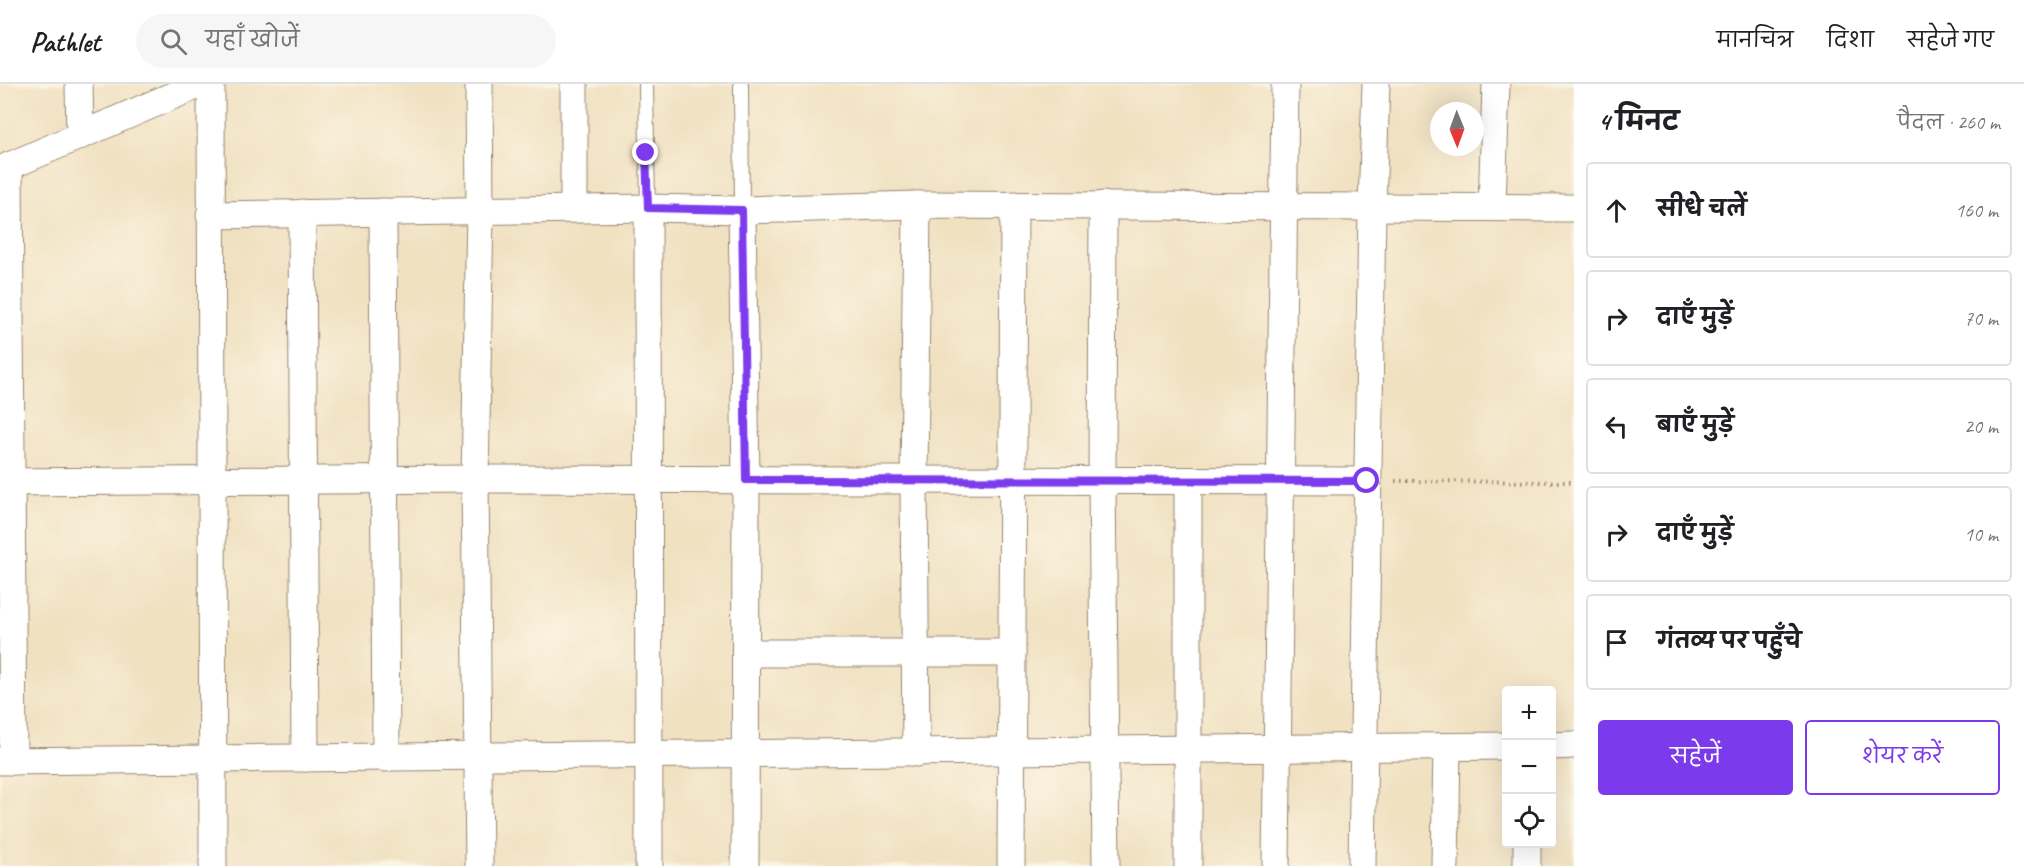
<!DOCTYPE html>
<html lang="hi">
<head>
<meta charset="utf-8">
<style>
  :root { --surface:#fff; --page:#f6f6f6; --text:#202124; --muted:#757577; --line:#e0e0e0; --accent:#7c3aed }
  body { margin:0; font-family:Caveat,"Playpen Sans Deva",sans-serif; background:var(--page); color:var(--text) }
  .controls { position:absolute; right:18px; bottom:18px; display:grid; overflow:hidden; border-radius:6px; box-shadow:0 6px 24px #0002 }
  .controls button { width:54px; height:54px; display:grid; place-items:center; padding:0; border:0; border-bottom:2px solid var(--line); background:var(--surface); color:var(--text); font:30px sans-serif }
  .compass { position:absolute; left:1430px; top:18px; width:54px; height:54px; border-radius:50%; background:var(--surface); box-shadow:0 6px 24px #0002; rotate:179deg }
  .stop { position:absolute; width:18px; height:18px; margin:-14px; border:4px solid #7c3aed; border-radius:50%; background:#fff }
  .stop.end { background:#7c3aed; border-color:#fff; box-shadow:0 2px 6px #0008 }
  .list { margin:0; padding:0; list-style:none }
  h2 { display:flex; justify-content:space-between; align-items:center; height:78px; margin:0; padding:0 24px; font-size:26px }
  h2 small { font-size:20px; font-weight:400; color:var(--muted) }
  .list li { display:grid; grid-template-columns:39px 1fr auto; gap:18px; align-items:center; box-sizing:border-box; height:96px; margin:0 12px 12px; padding:0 12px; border:2px solid var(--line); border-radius:6px }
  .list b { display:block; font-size:22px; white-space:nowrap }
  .list em { font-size:20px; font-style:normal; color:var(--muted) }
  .actions { display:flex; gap:12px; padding:18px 24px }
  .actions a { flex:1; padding:14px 0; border:2px solid var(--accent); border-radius:6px; text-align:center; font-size:21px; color:var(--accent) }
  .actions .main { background:var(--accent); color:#fff }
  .icon { flex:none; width:33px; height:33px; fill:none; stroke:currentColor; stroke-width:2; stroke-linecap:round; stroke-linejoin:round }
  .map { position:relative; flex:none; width:1574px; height:782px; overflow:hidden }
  header { display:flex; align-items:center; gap:36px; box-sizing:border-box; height:84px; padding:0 30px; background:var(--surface); border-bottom:2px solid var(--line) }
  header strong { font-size:28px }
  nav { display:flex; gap:33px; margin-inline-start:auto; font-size:21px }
  .search { width:420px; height:54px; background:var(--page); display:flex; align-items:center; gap:15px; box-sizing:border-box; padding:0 21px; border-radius:33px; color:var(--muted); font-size:22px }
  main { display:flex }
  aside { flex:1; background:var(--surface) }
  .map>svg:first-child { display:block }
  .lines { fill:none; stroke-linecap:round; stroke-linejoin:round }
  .lane-casing { stroke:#968670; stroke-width:16 }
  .street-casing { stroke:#968670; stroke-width:29 }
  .path { stroke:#968670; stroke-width:4; stroke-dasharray:1.5 4.5; stroke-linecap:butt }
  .lane { stroke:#fff; stroke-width:14 }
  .street { stroke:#fff; stroke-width:27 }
  .route { stroke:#7c3aed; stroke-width:8 }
</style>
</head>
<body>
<header>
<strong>Pathlet</strong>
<div class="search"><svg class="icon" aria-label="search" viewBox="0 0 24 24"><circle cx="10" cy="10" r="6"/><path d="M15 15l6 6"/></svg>यहाँ खोजें</div>
<nav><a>मानचित्र</a><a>दिशा</a><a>सहेजे गए</a></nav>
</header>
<main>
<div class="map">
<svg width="1574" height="782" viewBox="0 0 1574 782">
  <rect width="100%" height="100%" fill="#fcf5e5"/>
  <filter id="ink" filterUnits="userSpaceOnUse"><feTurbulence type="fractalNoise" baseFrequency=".0167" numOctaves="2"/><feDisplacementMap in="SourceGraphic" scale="12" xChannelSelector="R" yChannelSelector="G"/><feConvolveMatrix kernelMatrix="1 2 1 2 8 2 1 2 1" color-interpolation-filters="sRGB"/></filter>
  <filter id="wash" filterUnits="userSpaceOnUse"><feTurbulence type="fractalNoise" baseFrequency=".008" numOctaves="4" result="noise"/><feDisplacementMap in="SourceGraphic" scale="24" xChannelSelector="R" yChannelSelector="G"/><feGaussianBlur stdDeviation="1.35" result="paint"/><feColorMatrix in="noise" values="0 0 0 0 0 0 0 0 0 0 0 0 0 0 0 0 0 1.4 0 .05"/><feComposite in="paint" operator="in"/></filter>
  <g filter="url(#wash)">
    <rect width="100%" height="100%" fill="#f0e1c1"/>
  </g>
  <g filter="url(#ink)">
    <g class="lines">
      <defs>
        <g id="lane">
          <polyline points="646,0 648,124"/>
          <polyline points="741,0 742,126"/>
        </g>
        <g id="street">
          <polyline points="79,0 80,51"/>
          <polyline points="211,0 213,782"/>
          <polyline points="574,0 574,125"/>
          <polyline points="9,82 13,677"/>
          <polyline points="0,86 200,0"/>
          <polyline points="1103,121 1102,397 1106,782"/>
          <polyline points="1492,123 1496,0"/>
          <polyline points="648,124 649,782"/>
          <polyline points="742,126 746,396 745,782"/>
          <polyline points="383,128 386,674"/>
          <polyline points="302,129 305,674"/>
          <polyline points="210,131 648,124 742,126 917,121 1574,124"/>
          <polyline points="0,398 475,395 1367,397"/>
          <polyline points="746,569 1012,569"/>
          <polyline points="1552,662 1574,661"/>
          <polyline points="916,669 914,396 917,121"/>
          <polyline points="0,677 1506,662"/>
          <polyline points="479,782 475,395 480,127 479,0"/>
          <polyline points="1011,782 1014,121"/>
          <polyline points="1188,782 1188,397"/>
          <polyline points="1276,782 1285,0"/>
          <polyline points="1362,782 1372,123 1376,0"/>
          <polyline points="1445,782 1447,663"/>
          <polyline points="1527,782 1527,760"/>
        </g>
      </defs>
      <use href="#lane" class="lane-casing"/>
      <use href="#street" class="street-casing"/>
      <polyline class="path" points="1395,397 1574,398"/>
      <use href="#lane" class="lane"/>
      <use href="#street" class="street"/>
    </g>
  </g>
  <g class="lines" filter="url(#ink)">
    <polyline class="route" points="646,69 648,124 742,126 746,396 1367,397"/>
  </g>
</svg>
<div class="controls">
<button>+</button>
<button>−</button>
<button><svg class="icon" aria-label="locate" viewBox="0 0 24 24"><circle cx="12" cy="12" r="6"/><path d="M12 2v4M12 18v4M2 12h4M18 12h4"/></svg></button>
</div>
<svg class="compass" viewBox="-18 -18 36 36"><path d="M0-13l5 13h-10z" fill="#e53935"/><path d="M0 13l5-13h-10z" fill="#757577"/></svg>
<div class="stop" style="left:1367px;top:397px"></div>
<div class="stop end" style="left:646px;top:69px"></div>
</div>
<aside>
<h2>4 मिनट<small>पैदल · 260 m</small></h2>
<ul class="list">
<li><svg class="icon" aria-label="ahead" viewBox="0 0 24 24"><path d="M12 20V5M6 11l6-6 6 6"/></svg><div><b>सीधे चलें</b></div><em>160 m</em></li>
<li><svg class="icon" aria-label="right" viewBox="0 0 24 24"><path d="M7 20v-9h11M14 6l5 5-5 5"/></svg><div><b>दाएँ मुड़ें</b></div><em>70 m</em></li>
<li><svg class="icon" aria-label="left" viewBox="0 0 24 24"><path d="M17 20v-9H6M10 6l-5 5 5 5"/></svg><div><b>बाएँ मुड़ें</b></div><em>20 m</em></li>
<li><svg class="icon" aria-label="right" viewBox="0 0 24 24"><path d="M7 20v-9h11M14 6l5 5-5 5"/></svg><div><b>दाएँ मुड़ें</b></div><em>10 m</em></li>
<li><svg class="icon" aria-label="arrive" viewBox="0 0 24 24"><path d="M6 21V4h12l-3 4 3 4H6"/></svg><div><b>गंतव्य पर पहुँचे</b></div></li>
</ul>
<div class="actions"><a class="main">सहेजें</a><a>शेयर करें</a></div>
</aside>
</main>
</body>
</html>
